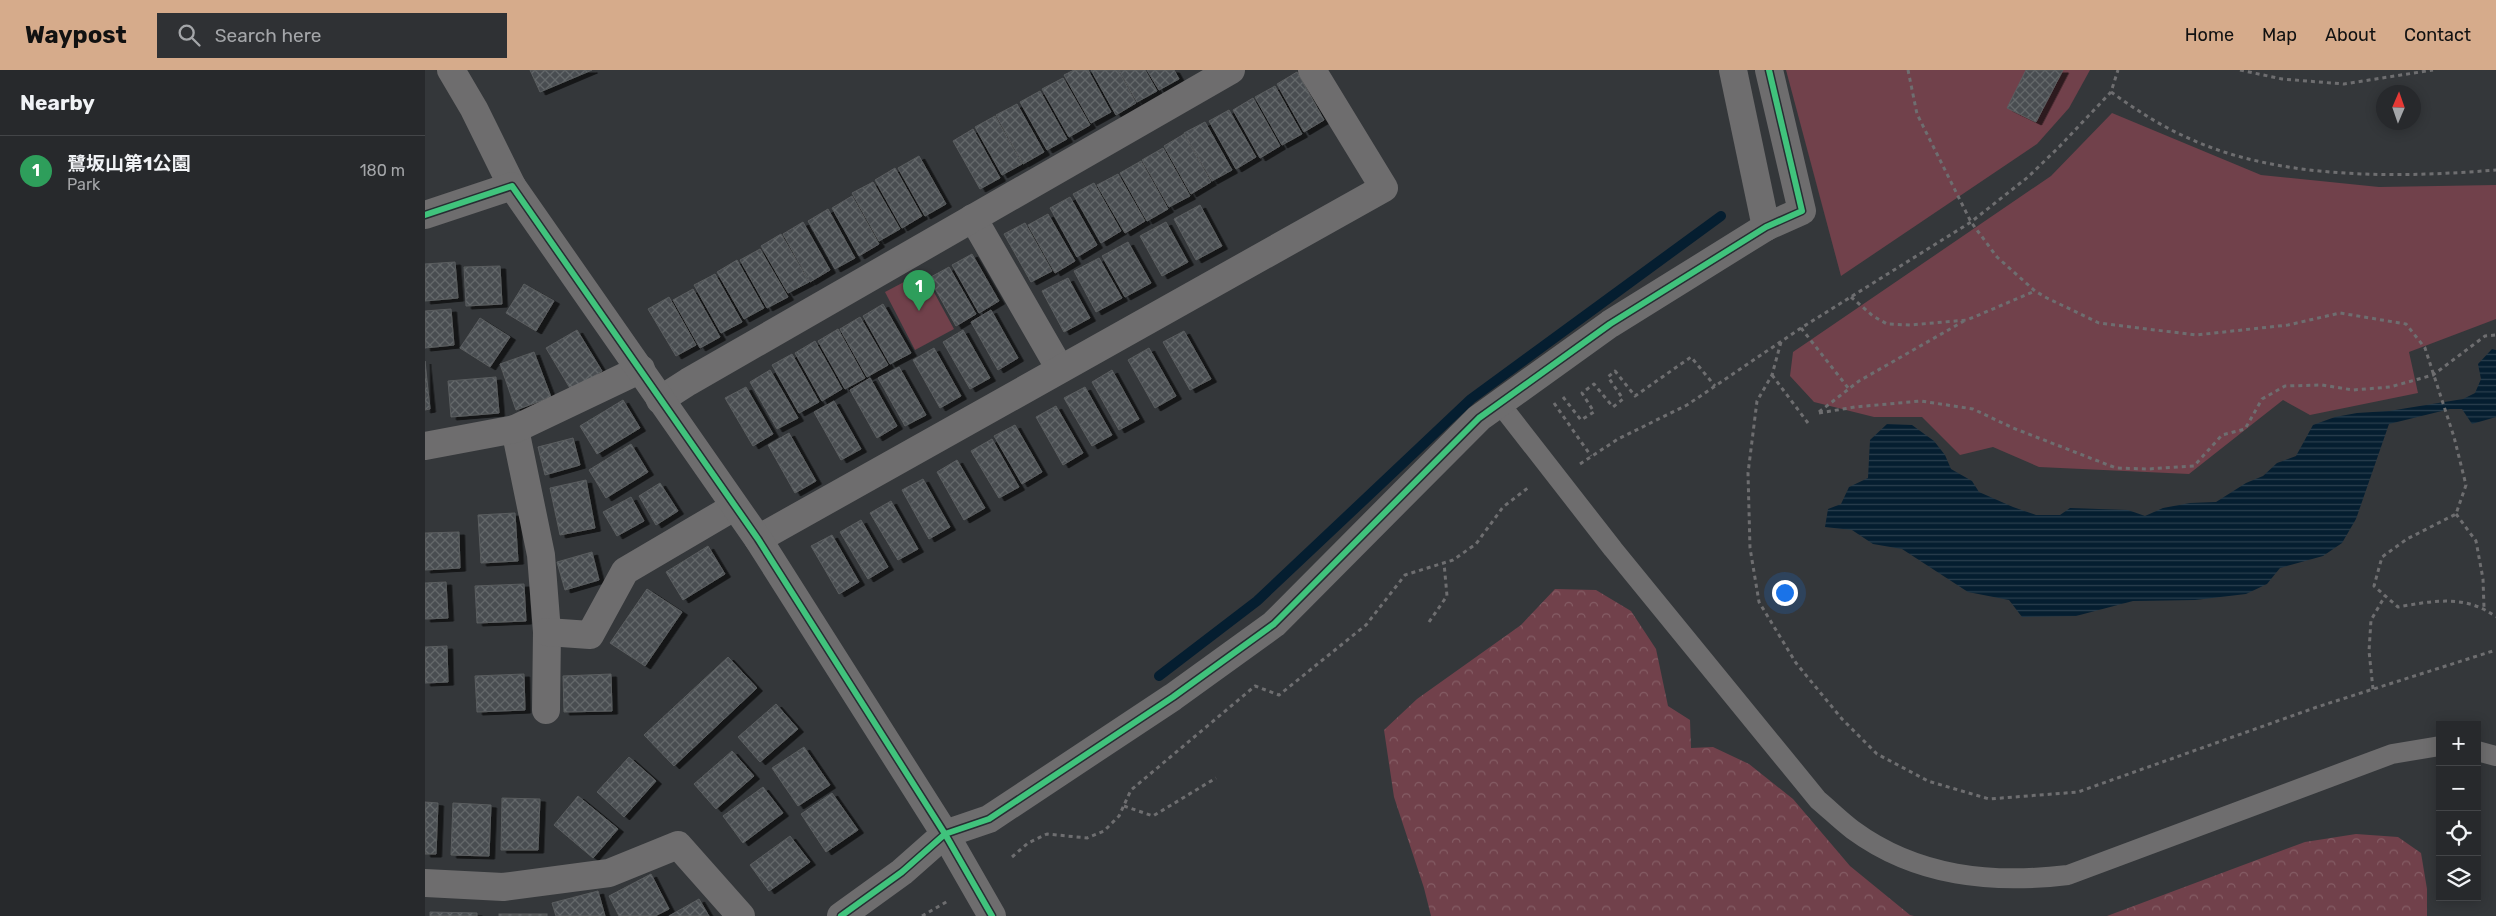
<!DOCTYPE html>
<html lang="en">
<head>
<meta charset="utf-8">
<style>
  :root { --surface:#27292c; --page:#2f3134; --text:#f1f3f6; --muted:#a4a6a9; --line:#434548; --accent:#d6ab8b }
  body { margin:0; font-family:Rubik,"Noto Sans JP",sans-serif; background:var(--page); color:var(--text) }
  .controls { position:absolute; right:15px; bottom:15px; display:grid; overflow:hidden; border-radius:0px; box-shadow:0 2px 12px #0003 }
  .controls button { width:45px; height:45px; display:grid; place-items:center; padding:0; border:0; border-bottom:1px solid var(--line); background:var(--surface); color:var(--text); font:25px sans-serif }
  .compass { position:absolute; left:1951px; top:15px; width:45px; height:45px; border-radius:50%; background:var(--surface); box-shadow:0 2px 12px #0003; rotate:2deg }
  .you { position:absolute; left:1359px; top:522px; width:18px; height:18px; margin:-12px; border:4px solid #fff; border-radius:50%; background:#1a73e8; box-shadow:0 0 0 8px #1a73e833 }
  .badge { display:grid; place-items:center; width:32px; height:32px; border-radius:50%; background:var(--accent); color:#fff; font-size:16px; font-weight:700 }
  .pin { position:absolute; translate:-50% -41px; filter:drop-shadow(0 1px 2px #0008) }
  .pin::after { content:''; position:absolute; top:26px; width:18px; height:15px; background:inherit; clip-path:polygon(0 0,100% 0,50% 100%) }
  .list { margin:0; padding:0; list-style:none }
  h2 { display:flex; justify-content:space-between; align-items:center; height:65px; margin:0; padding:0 20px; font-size:21px }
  h2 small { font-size:16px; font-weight:400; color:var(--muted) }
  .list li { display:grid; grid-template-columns:32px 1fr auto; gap:15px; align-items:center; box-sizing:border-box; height:70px; padding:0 20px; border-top:1px solid var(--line) }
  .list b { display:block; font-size:19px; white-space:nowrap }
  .list p { margin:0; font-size:16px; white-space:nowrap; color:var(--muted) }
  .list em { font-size:16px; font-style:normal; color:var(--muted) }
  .icon { flex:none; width:28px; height:28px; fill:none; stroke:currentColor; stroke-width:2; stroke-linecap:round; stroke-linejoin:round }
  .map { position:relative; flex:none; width:2071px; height:846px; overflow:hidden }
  header { display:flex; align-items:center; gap:30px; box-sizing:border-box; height:70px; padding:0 25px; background:var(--accent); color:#111 }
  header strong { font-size:24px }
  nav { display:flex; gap:28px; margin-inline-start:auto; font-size:18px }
  .search { width:350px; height:45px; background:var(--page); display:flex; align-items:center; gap:12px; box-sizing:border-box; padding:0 18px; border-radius:0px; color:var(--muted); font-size:19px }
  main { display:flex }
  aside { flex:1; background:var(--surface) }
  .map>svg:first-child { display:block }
  .green { fill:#71414b }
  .forest { fill:url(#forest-crowns) }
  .water { fill:url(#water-rules) }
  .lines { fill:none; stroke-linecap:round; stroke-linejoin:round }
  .stream { stroke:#051e30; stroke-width:10 }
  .building { fill:url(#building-cross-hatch); stroke:#5a5d5f; filter:url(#shadow) }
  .path { stroke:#6e6e70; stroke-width:3; stroke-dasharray:4 4; stroke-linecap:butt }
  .service { stroke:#6e6d6e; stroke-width:20 }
  .minor { stroke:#6e6d6e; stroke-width:28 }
  .tertiary { stroke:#6e6d6e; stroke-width:28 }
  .cycleway-casing { stroke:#272e33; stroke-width:9 }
  .cycleway { stroke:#40c37c; stroke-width:6 }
</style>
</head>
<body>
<header>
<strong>Waypost</strong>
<div class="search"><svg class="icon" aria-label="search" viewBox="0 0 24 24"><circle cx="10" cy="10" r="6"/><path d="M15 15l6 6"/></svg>Search here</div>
<nav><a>Home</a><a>Map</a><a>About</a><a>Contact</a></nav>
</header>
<main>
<aside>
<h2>Nearby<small></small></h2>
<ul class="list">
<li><span class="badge" style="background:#2e9e5b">1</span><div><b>鷺坂山第1公園</b><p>Park</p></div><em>180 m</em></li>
</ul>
</aside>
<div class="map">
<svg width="2071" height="846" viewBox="0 0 2071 846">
  <defs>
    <pattern id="forest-crowns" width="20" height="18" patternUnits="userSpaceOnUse" patternTransform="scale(1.25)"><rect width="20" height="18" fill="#71414b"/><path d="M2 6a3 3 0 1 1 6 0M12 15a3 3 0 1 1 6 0" fill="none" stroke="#855d65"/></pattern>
    <pattern id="water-rules" width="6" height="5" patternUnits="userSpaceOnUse" patternTransform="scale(1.25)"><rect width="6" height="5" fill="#051e30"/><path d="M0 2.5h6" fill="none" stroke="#2a3f4e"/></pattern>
    <pattern id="building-cross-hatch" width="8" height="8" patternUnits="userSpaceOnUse" patternTransform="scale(1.25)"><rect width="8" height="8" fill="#4a4e51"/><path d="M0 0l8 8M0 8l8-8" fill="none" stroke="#64686a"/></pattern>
    <filter id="shadow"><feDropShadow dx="5.5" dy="3" stdDeviation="0" flood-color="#0009"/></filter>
  </defs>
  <rect width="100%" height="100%" fill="#34373a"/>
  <g class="green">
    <polygon points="1361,0 1665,0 1644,38 1612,74 1416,206"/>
    <polygon points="1687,43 1836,105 1954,117 2071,115 2071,249 1984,282 1993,323 1885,345 1858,330 1764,404 1614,397 1568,377 1535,385 1497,347 1449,347 1389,332 1365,306 1368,282 1626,106"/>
    <polygon points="498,202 529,259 490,280 460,222"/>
  </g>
  <g class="forest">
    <polygon points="1130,519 1171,520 1206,541 1231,579 1243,636 1265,650 1266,678 1288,677 1324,694 1368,729 1425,796 1485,845 1489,846 1006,846 999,818 969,727 959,660 992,629 1096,555"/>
    <polygon points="1931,764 1973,767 1996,783 2002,819 2002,846 1682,846 1880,772"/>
  </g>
  <polygon class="water" points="2067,279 2071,280 2071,347 2047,354 2037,339 2025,339 1964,354 1931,449 1917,473 1898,486 1855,498 1842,514 1821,524 1770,530 1708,531 1651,546 1597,547 1584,530 1543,522 1477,479 1448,474 1427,460 1400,457 1403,439 1416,434 1424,417 1443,408 1445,370 1462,354 1487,355 1509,371 1520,385 1526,399 1547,411 1554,422 1588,437 1611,445 1635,445 1645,438 1703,440 1720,446 1738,438 1765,433 1791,432 1821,413 1838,406 1852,393 1871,386 1888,355 1910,347 1932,343 1964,341 2038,329 2050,323 2056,309 2053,294"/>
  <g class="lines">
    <polyline class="stream" points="734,606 832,531 1046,329 1296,146"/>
  </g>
  <g class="building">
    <polygon points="105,0 167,0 115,22"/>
    <polygon points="649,0 663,0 686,42 666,53 639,5"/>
    <polygon points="666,0 693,0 711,33 691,45"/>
    <polygon points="694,0 720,0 732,21 712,32"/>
    <polygon points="722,0 749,0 754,9 734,20"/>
    <polygon points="1601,0 1638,0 1611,52 1582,38"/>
    <polygon points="872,2 899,50 879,62 852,14"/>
    <polygon points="638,8 665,55 644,67 617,19"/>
    <polygon points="850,16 877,64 857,75 830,27"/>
    <polygon points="615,21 642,69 622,80 595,32"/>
    <polygon points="828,28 855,76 835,88 808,40"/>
    <polygon points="592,34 619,82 598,94 571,45"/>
    <polygon points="804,40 831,87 811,99 784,51"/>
    <polygon points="570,46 597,94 577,105 550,57"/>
    <polygon points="780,52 807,100 787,111 759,63"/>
    <polygon points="548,59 575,108 555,119 528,71"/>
    <polygon points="759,64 786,112 766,124 739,76"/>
    <polygon points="738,78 765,126 744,137 717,90"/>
    <polygon points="494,86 521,134 500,146 473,98"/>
    <polygon points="716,91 743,139 722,151 695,103"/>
    <polygon points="470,98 497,146 477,158 450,110"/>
    <polygon points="693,104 720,151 700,163 672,115"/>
    <polygon points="448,112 475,159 454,171 427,123"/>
    <polygon points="669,113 696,161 676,173 648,124"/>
    <polygon points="427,126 454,174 434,186 407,138"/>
    <polygon points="645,127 672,175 652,187 625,138"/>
    <polygon points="775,135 797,176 771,190 749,149"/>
    <polygon points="403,139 430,188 410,199 383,151"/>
    <polygon points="623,144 650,191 630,203 603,155"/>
    <polygon points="378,152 405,200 385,212 358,164"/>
    <polygon points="741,152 763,192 737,206 715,166"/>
    <polygon points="600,153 627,201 606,212 579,164"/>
    <polygon points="356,164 384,212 363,223 336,176"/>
    <polygon points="703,172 726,213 700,227 677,186"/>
    <polygon points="335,179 363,227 342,238 315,190"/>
    <polygon points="547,184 574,231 554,243 527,195"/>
    <polygon points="674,188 697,228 671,242 649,201"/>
    <polygon points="312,190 339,238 319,249 292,202"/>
    <polygon points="30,192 33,228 0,231 0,194"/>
    <polygon points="75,196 77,234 41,236 39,197"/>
    <polygon points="524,197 551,244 531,256 504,208"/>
    <polygon points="290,204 317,252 296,263 269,215"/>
    <polygon points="643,208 665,248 639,262 617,221"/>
    <polygon points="99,214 129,231 111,261 81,243"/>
    <polygon points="268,219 295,267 275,278 248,230"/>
    <polygon points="244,227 271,275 251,286 223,239"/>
    <polygon points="458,234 486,283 465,294 438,246"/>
    <polygon points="26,239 29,275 0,278 0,241"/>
    <polygon points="566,240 593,288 573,300 546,252"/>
    <polygon points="435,247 463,295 442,307 415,259"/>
    <polygon points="55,248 85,267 65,297 35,278"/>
    <polygon points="413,259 440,308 420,319 393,271"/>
    <polygon points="152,260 177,301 146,320 121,278"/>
    <polygon points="538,260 565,308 545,319 518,272"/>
    <polygon points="759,261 786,309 765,320 738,272"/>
    <polygon points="390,271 417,319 397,331 370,283"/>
    <polygon points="509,278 536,326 515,338 488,290"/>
    <polygon points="724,278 751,326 730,338 703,290"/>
    <polygon points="109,282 126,327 91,340 75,294"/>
    <polygon points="367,284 394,332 374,343 347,295"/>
    <polygon points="0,291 5,339 0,340"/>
    <polygon points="474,297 501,345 480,356 453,308"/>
    <polygon points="345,300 373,348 352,359 325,312"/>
    <polygon points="687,300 714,349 694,360 667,312"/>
    <polygon points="71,307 74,343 26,347 23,311"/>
    <polygon points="445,308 472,356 452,368 425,320"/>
    <polygon points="321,317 348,364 328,376 300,328"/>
    <polygon points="660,317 687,365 667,376 639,328"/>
    <polygon points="198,330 215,358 172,384 155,356"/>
    <polygon points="409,331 436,379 416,390 389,342"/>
    <polygon points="631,336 658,383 638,395 611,347"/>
    <polygon points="590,355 617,402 597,414 569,366"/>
    <polygon points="364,363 391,411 370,423 343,375"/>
    <polygon points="148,368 155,395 120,405 113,377"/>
    <polygon points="567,369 594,417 574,428 546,381"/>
    <polygon points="206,374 223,402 181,428 164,400"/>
    <polygon points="532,390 560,438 539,450 512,402"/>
    <polygon points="498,409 525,457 504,469 477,420"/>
    <polygon points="161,410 170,458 135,465 125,418"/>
    <polygon points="235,413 253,441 231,455 214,426"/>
    <polygon points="206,427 219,451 192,466 178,442"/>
    <polygon points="466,431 493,479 473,490 445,443"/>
    <polygon points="90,443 93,491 56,493 53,445"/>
    <polygon points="436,450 463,497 443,509 415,462"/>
    <polygon points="34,462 35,498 0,500 0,463"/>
    <polygon points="407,465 434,512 414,524 386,476"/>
    <polygon points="283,476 300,504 258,530 241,502"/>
    <polygon points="167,482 174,510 140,520 132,492"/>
    <polygon points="21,512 23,548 0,549 0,513"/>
    <polygon points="99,514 101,551 52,553 50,516"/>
    <polygon points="222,519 257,542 220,596 185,573"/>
    <polygon points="22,576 23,612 0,613 0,577"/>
    <polygon points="303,587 332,618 249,696 219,665"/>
    <polygon points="99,604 100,640 52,642 50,606"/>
    <polygon points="186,604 187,641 139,642 138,606"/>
    <polygon points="351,634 373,659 335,692 313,667"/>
    <polygon points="379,677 405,715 373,736 347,698"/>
    <polygon points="307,681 329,706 291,739 269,714"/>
    <polygon points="204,687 231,711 199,747 172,722"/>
    <polygon points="338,717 358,743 318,773 298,746"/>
    <polygon points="407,723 433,760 401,782 376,744"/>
    <polygon points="153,726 193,759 168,788 129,755"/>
    <polygon points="77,728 115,729 113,780 76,780"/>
    <polygon points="0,732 13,733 11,784 0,784"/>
    <polygon points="28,733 66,735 64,786 26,785"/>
    <polygon points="365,766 385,792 344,821 325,795"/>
    <polygon points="226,804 244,839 230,846 194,846 184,826"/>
    <polygon points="173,821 180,846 131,846 127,833"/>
    <polygon points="274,829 284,846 244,846"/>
    <polygon points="5,842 52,843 52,846 5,846"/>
    <rect x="74" y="844" width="48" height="2"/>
  </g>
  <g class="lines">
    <g class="path">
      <path d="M 1483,0 L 1492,44 L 1546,152 L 1572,187 L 1610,221 L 1622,228 L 1674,253 L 1771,265 L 1863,255 L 1915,243 L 1981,254 L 2000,278 L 2029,367 L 2041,415 L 2031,444 L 1982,469 L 1957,487 L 1949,516 L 1973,537 C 2007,531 2041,524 2071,547"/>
      <polyline points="1815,0 1857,9 1919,14 2008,0"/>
      <path d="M 1686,22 C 1710,39 1734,55 1761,67 C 1852,110 1972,108 2071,100"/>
      <polyline points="1426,227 1448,246 1462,254 1485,255 1542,250 1610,221"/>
      <polyline points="1376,258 1424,319"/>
      <polyline points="1356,272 1347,305 1332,331 1323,403 1325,478 1334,532 1371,593 1417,649 1452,684 1503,711 1564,729 1653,722 1892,637 2071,580"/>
      <polyline points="1347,305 1383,353"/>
      <polyline points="1138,327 1156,350 1169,342 1157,323 1169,314 1188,337 1198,329 1183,307 1190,301 1210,326 1266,287 1290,316"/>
      <polyline points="1129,333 1166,386"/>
      <polyline points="1394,342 1434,311 1539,251"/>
      <polyline points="1394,343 1430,337 1496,331 1548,339 1588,358 1691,398 1723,399 1769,396 1797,365 1820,359 1837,329 1860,316 1897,315 1928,320 1965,317 2008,305 2060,266 2071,265"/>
      <polyline points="1155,394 1193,369 1262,335 1376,258 1546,152 1603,107 1634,77 1686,22 1693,0"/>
      <polyline points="2031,444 2051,471 2058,509 2059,538"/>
      <polyline points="1004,552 1022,526 1019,493"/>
      <polyline points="1948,619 1944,581 1946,550 1960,526"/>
      <polyline points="699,736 728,746 791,708"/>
      <polyline points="587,787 603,773 622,764 662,768 679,761 694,746 706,720 830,616 854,625 941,555 980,505 1028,490 1051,474 1078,437 1104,417"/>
      <polyline points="497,846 523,831"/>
    </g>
    <g class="service">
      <path d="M 1075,334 L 1188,479 L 1393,730 C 1405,740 1416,751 1428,760 C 1492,807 1567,814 1643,805 L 1967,684 L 2015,676"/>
      <polyline points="2052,681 2071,686"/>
    </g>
    <g class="minor">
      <polyline points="548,148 635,299"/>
      <polyline points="235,330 263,312 806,0"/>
      <polyline points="90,359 116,485 122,562 121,640"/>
      <polyline points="0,376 90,359 216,299"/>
      <polyline points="333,469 959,118 887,0"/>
      <polyline points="122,562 165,565 200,501 309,437"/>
      <polyline points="520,764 564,749 748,627 849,554 1054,348 1185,254 1341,157 1377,141 1344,0"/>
      <polyline points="0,813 78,817 184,803 253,775 316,846"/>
    </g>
    <g class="tertiary">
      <polyline points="26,0 49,39 87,116"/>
      <polyline points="1308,0 1341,157"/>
      <polyline points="0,145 87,116 333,469 520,764 567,846"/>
      <polyline points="416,846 477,802 520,764"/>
    </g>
    <defs>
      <g id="cycleway">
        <polyline points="0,145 87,116 333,469 520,764 567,846"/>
        <polyline points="416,846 477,802 520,764 564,749 748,627 849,554 1054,348 1185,254 1341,157 1377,141 1344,0"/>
      </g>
    </defs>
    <use href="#cycleway" class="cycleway-casing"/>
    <use href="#cycleway" class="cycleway"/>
  </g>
</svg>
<div class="controls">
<button>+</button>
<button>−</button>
<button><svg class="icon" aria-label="locate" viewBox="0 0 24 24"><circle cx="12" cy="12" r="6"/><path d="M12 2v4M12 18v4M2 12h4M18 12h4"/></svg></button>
<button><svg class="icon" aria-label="layers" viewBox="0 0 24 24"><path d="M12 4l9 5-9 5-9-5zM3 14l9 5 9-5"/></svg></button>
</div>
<svg class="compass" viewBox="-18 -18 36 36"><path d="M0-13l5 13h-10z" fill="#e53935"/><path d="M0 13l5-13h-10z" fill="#a4a6a9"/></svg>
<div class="you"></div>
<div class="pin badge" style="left:494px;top:241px;background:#2e9e5b">1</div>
</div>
</main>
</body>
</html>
